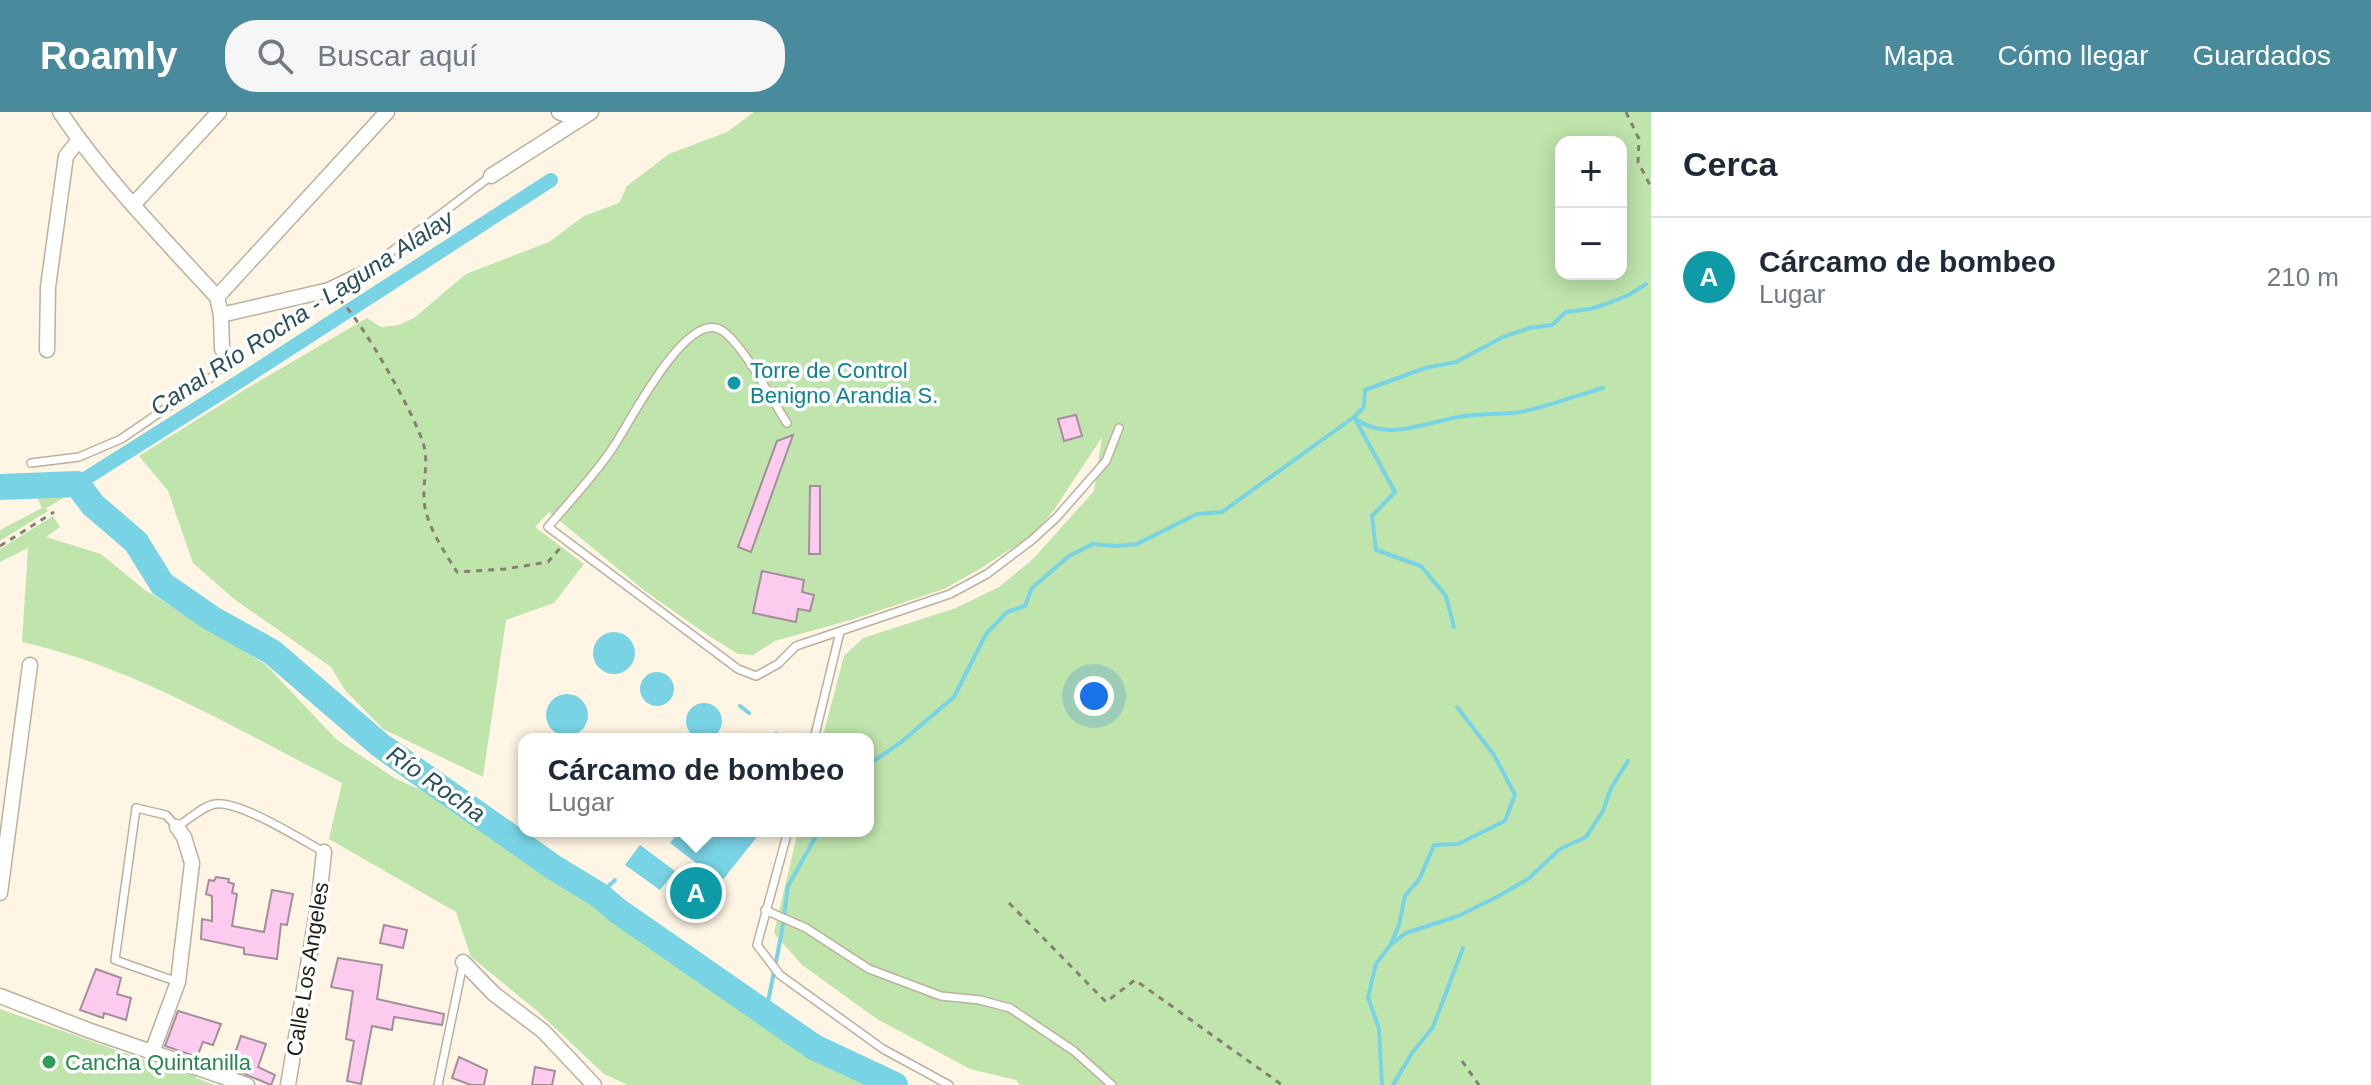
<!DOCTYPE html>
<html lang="es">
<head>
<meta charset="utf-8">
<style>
  :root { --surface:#fff; --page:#f6f6f7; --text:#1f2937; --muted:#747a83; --line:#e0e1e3; --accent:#498b9c }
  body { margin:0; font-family:Arial,sans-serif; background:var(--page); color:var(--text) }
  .controls { position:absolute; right:24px; top:24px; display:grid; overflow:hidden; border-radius:16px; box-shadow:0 4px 20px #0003 }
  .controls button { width:72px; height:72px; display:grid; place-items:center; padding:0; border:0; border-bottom:2px solid var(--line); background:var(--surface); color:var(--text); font:40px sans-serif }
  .you { position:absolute; left:1094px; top:584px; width:28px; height:28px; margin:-20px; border:6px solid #fff; border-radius:50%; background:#1a73e8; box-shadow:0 0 0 12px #1a73e833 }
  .badge { display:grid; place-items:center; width:52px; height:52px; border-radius:50%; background:var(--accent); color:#fff; font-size:26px; font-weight:700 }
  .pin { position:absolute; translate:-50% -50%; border:4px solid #fff; box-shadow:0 2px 8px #0006 }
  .popup { position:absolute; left:518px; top:621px; width:356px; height:104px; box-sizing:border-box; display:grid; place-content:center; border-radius:16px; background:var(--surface); filter:drop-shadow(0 2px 6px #0005); font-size:26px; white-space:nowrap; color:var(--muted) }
  .popup b { font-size:30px; color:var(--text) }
  .popup::after { content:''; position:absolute; left:50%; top:100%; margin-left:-16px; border:16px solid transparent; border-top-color:var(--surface) }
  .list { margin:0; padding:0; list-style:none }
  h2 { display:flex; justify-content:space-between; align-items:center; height:104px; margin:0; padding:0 32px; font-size:34px }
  h2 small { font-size:26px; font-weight:400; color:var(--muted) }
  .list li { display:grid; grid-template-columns:52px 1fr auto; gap:24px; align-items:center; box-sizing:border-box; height:120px; padding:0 32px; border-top:2px solid var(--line) }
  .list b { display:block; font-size:30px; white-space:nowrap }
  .list p { margin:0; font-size:26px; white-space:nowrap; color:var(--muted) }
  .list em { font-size:26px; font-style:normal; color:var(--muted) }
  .icon { flex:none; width:44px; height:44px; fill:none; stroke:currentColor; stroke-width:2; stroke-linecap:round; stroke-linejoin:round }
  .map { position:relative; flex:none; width:1651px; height:973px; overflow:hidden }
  header { display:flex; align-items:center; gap:48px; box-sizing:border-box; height:112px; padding:0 40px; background:var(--accent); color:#fff }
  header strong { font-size:38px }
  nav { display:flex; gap:44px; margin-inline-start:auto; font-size:28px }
  .search { width:560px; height:72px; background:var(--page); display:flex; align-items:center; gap:20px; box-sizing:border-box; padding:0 28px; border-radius:32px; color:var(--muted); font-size:30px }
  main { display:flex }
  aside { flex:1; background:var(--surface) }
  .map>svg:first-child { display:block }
  .green { fill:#bfe4ac; fill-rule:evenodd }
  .water { fill:#78d3e4 }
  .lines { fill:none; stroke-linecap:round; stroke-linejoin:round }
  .stream { stroke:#78d3e4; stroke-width:4 }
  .canal { stroke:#78d3e4; stroke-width:14 }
  .river { stroke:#78d3e4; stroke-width:26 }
  .building { fill:#fdcbee; stroke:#a38f9c; stroke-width:2 }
  .lane-casing { stroke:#bbb19d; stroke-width:10 }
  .street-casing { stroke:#bbb19d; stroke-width:17 }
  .path { stroke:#868074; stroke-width:3; stroke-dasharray:6 6; stroke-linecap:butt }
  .lane { stroke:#fff; stroke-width:7 }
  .street { stroke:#fff; stroke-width:14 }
  .culture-dot { fill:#0f9aa8; stroke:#fff; stroke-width:3 }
  .leisure-dot { fill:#2e9e5b; stroke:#fff; stroke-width:3 }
  .labels { text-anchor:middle; stroke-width:7; stroke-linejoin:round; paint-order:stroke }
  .culture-label { font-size:22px; fill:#0d838f; stroke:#fff; text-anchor:start }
  .street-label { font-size:22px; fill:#201d15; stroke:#fff }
  .leisure-label { font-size:22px; fill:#27864d; stroke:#fff; text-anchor:start }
  .water-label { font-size:24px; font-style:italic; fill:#264f57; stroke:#fff }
</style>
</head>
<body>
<header>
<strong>Roamly</strong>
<div class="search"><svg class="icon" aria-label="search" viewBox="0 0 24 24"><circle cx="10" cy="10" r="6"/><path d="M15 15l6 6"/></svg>Buscar aquí</div>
<nav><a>Mapa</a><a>Cómo llegar</a><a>Guardados</a></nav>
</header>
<main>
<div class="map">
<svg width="1651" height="973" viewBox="0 0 1651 973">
  <rect width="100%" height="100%" fill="#fef5e4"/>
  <g class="green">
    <path d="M 754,0 L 1651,0 L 1651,973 L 1020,973 L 1016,968 L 970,957 L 877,907 L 802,853 L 774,821 L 798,719 L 868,719 L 868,627 L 822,627 L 844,544 L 863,526 L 956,496 L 999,475 L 1033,447 L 1094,379 L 1102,325 L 1054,398 L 1034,422 L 978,458 L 944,477 L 854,507 L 775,529 L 753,543 L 738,542 L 709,524 L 645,479 L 549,400 L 535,415 L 584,452 L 554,491 L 506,508 L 483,665 L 383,617 L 345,578 L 331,555 L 234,487 L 193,451 L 168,379 L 139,344 L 246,277 L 367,206 L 381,215 L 399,213 L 414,206 L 466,162 L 549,130 L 584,104 L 619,91 L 627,74 L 669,42 L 727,20 ZM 1561,30 L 1621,30 L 1621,162 L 1561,162 Z"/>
    <polygon points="36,382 67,384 46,396 48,399 0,429 0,418 42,396"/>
    <path d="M 53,404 L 60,415 L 46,425 L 101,442 L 145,478 L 265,552 L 337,628 L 396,667 L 445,688 L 490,721 L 509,726 L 540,755 L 624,808 L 796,931 L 870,973 L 628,973 L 604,962 L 536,898 L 471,845 L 456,800 L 329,727 L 342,671 C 239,619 135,555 22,530 L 28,436 L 0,450 L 0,437 Z"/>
    <polygon points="0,897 176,959 197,961 196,966 215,973 0,973"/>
  </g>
  <g class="water">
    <circle cx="614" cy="541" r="21"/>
    <circle cx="657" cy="577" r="17"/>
    <circle cx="567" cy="603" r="21"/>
    <circle cx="704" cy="609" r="18"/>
    <polygon points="679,719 746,719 756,726 721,770 670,731"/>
    <polygon points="640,733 675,759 660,778 625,753"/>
  </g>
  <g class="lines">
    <g class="stream">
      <polyline points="1354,305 1395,380 1372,404 1376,438 1421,454 1446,484 1454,515"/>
      <path d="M 1357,308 C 1387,329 1425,311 1458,305 C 1478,301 1499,303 1519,300 C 1547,295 1575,284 1603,276"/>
      <polyline points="740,594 749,601"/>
      <polyline points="776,622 782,627"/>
      <polyline points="868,653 900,631 954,585 986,522 1007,500 1025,494 1032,476 1069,444 1093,432 1116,434 1137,432 1197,402 1222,400 1354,305 1364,295 1365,278 1425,256 1456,250 1503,225 1529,216 1552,213 1566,200 1590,197 1606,192 1629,183 1646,172"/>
      <polyline points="599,783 615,768"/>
      <polyline points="1393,831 1406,821 1458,804 1497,785 1528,767 1560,737 1586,725 1603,699 1611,676 1628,649"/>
      <polyline points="766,900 782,819 788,774 819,719"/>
      <polyline points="1382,973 1379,917 1368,885 1376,852 1391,832 1399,813 1405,784 1420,766 1434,733 1458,732 1505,709 1515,683 1494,643 1457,595"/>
      <polyline points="1393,973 1412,941 1433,915 1463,836"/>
    </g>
    <polyline class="canal" points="77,372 240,269 551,68"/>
    <polyline class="river" points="0,375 77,372 93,393 136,430 162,472 211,506 272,540 380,633 553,755 599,783 618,799 814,935 895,973"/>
  </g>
  <g class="building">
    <polygon points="1076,303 1082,324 1064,329 1058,307"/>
    <polygon points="793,323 751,440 738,435 777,329"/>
    <polygon points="810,374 820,374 820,442 809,442"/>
    <polygon points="762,459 804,468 802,480 814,483 810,499 798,497 796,510 753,501"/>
    <polygon points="216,765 229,767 228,770 234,772 232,781 237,782 232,814 264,820 272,778 293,782 287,813 281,812 277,847 244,842 244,836 201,827 202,807 212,809 212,784 206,782 209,768 214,769"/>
    <polygon points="384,813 407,818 403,836 380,831"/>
    <polygon points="338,846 382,853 377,887 444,902 442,913 394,905 392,918 372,914 361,972 347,969 354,929 346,927 353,879 331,875"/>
    <polygon points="96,857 121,866 117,882 131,886 126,908 104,901 103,906 80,898"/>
    <polygon points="178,899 221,912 213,933 203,930 197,945 165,934"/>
    <polygon points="241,924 266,932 258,955 275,963 271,973 230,956"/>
    <polygon points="459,945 487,958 484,973 471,973 452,966"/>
    <polygon points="535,955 555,959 552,973 532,973"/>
  </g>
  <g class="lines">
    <defs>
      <g id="lane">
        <polyline points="362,162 491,64"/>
        <path d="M 787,311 C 773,290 740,226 719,217 C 684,202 630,310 614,334 C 595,363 570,389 548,415 L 738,557 L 756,564 L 778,552 L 796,534 L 950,482 L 987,462 L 1032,428 L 1057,405 L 1106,349 L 1119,316"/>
        <polyline points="31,351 79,345 121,327 216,262 221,252 222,237"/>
        <polyline points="814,627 840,520"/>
        <polyline points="788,719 757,833 780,863 883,937 949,973"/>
        <polyline points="765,798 806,816 869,857 941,884 980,888 1010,896 1074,939 1112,973"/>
        <path d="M 178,870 L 115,848 L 136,696 L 166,703 L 177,715 C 188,708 203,694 215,692 C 239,688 302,728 324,740"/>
        <polyline points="438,973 463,852"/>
      </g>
      <g id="street">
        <path d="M 60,0 C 105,67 162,125 217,185 L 221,203 L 222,237"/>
        <polyline points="559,0 579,8"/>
        <polyline points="491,64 591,0"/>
        <polyline points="133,93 219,0"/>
        <polyline points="217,185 387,0"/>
        <polyline points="221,203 329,178 362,162"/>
        <polyline points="47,238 48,175 66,44 79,28"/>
        <polyline points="0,781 30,553"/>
        <polyline points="463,850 494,882 543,919 594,973"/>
        <polyline points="0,884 88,918 247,973"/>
        <polyline points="152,940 178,870 192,751 184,725 177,715"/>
        <polyline points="288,973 319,787 324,740"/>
      </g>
    </defs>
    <use href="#lane" class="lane-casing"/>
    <use href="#street" class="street-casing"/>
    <g class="path">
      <polyline points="1626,0 1639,27 1638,50 1651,75"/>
      <path d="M 339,187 C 362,209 413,299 423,331 C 429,347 423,370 424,387 C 425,412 444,439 457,460 L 505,457 L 548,450 L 561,435"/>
      <polyline points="0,434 54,400"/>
      <polyline points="1009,791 1106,890 1135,868 1282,973"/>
      <polyline points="1462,949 1479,973"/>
    </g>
    <use href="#lane" class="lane"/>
    <use href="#street" class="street"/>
  </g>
  <circle class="culture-dot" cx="734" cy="271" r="8"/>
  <circle class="leisure-dot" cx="49" cy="950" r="8"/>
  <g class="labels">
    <g class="culture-label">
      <text x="750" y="266">Torre de Control<tspan x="750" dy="25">Benigno Arandia S.</tspan></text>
    </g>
    <g class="street-label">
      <text transform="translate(307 857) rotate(-81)" y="8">Calle Los Angeles</text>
    </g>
    <g class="leisure-label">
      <text x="65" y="958">Cancha Quintanilla</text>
    </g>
    <g class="water-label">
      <text transform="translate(302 201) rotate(-33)" y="8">Canal Río Rocha - Laguna Alalay</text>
      <text transform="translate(436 672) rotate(35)" y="8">Río Rocha</text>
    </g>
  </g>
</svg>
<div class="controls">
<button>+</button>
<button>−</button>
</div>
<div class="you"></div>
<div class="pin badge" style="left:696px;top:781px;background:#0f9aa8">A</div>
<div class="popup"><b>Cárcamo de bombeo</b>Lugar</div>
</div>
<aside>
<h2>Cerca<small></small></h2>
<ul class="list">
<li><span class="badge" style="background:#0f9aa8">A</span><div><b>Cárcamo de bombeo</b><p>Lugar</p></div><em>210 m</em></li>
</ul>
</aside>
</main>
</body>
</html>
